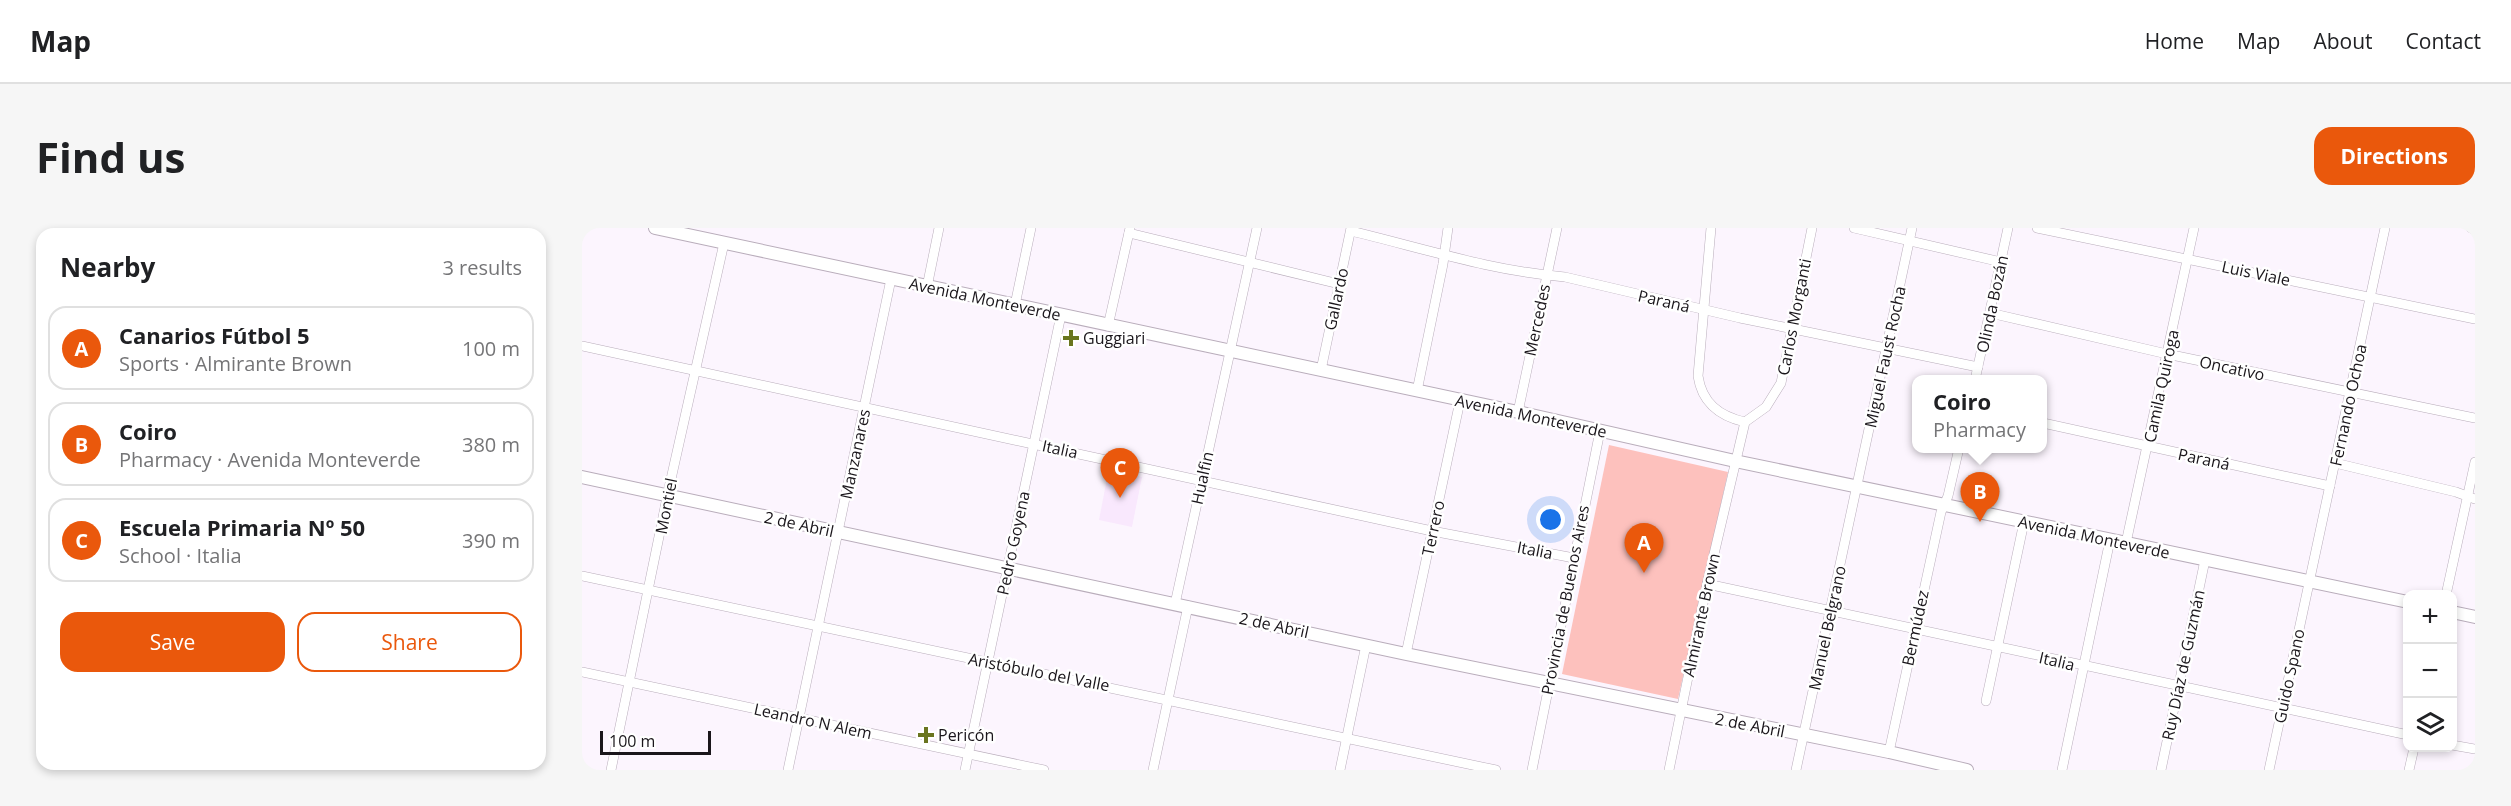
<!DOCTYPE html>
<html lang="en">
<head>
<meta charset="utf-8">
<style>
  :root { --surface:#fff; --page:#f6f6f6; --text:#202124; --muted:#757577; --line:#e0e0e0; --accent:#ea580c }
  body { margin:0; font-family:"Open Sans",sans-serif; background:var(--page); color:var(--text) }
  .controls { position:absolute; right:18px; bottom:18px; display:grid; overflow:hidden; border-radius:12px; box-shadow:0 3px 9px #0003 }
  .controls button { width:54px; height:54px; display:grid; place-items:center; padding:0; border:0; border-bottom:2px solid var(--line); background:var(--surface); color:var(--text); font:30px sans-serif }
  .scale { position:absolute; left:18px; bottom:15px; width:111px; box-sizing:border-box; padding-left:6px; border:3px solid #1a161b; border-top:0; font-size:16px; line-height:21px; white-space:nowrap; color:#1a161b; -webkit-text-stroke:4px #fff; paint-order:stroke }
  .you { position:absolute; left:969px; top:292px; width:21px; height:21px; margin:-15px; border:4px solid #fff; border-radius:50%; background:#1a73e8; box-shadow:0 0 0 9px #1a73e833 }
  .badge { display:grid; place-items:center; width:39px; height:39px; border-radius:50%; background:var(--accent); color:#fff; font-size:20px; font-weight:700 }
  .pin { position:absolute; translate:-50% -50px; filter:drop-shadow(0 2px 3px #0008) }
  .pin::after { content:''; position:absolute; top:32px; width:21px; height:18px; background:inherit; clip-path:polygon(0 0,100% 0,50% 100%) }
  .popup { position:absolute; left:1330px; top:147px; width:135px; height:78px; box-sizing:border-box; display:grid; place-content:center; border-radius:12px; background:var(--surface); filter:drop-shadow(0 2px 4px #0005); font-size:20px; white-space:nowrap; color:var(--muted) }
  .popup b { font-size:22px; color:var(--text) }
  .popup::after { content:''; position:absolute; left:50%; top:100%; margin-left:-12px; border:12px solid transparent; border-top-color:var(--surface) }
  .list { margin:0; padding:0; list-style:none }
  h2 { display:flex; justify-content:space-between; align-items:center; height:78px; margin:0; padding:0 24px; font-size:26px }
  h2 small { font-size:20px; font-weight:400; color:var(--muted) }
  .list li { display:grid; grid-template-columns:39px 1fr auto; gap:18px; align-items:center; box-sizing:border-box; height:84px; margin:0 12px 12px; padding:0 12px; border:2px solid var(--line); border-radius:18px }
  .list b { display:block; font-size:22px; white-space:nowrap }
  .list p { margin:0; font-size:20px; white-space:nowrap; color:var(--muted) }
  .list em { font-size:20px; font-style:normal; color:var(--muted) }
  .actions { display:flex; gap:12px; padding:18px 24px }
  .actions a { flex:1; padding:14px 0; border:2px solid var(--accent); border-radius:18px; text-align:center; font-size:21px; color:var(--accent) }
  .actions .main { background:var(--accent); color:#fff }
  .icon { flex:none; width:33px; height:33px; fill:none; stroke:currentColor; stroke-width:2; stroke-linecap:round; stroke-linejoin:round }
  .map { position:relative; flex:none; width:1893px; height:542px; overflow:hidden; border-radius:18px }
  header { display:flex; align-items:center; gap:36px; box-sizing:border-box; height:84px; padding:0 30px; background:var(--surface); border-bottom:2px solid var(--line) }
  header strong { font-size:28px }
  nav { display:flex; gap:33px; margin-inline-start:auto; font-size:21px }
  .intro { display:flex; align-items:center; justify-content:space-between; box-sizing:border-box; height:144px; padding:0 36px }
  h1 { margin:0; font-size:42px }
  .button { padding:15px 27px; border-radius:18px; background:var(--accent); color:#fff; font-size:21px; font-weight:700 }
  main { display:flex; gap:36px; padding:0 36px }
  aside { flex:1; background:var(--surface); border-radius:18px; box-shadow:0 3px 9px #0003 }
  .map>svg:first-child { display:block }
  .built { fill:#f9e8fd }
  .green { fill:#fdc1bd }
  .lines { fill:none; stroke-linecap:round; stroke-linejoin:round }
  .minor-casing { stroke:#b9adbb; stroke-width:10 }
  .major-casing { stroke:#b9adbb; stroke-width:14 }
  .minor { stroke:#fff; stroke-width:9 }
  .major { stroke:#fff; stroke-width:12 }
  .poi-dot { fill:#6a751f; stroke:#fff; stroke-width:2 }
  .labels { text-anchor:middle; stroke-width:5; stroke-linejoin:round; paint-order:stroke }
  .street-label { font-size:16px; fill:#1a161b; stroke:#fff }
  .poi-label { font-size:16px; fill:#1a161b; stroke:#fff; text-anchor:start }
</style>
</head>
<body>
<header>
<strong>Map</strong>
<nav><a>Home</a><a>Map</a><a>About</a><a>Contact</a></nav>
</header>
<div class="intro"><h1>Find us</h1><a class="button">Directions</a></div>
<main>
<aside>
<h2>Nearby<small>3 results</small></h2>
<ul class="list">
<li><span class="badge">A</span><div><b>Canarios Fútbol 5</b><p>Sports · Almirante Brown</p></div><em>100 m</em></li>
<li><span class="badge">B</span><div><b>Coiro</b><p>Pharmacy · Avenida Monteverde</p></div><em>380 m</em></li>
<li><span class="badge">C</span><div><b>Escuela Primaria Nº 50</b><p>School · Italia</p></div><em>390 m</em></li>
</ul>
<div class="actions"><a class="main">Save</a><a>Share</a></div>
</aside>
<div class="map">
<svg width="1893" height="542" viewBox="0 0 1893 542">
  <rect width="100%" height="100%" fill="#fcf5fe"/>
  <polygon class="built" points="527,240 560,249 550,299 517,292"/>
  <polygon class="green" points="1027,217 1146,244 1096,471 980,446"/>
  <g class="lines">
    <defs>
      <g id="minor">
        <path d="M 1129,0 L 1116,148 C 1120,175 1137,188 1163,194"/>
        <polyline points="1272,0 1419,34"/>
        <polyline points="1455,0 1893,91"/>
        <polyline points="1889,0 1893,2"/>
        <path d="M 769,3 C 840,20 910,43 983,49 L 1158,90 L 1396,139"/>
        <polyline points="547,5 757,56"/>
        <polyline points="345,59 357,0"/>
        <polyline points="433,77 449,0"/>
        <polyline points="1408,85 1585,126 1893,190"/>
        <polyline points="526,98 548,0"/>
        <polyline points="0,118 850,303 992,330"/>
        <polyline points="739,142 769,0"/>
        <polyline points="1393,152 1426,0"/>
        <polyline points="835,163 861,36 866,0"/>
        <polyline points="936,184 975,0"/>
        <polyline points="1461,195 1748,258"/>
        <polyline points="1753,235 1874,264 1893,271"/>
        <polyline points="1544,315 1612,0"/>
        <polyline points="0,348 914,542"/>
        <polyline points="1125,356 1826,507"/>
        <polyline points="1864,367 1893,234"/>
        <polyline points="593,376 675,0"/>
        <polyline points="824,426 878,173"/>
        <polyline points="0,444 462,542"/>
        <polyline points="1404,473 1442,294"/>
        <polyline points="1870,517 1893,521"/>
        <polyline points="1307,524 1359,284 1366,268 1377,220"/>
        <polyline points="0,542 1,542"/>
        <polyline points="29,542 87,260 142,15"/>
        <polyline points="206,542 309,51"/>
        <polyline points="383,542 479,87"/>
        <polyline points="571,542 606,378"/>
        <polyline points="758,542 784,417"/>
        <polyline points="950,542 1018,203"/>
        <polyline points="1087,542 1125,356 1163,194 1184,179 1199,155 1230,0"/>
        <polyline points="1214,542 1330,0"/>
        <polyline points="1480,542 1528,312"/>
        <polyline points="1579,542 1623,332"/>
        <polyline points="1687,542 1803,0"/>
        <polyline points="1827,542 1832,520"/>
      </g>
      <g id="major">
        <polyline points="73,0 936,184 1153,233 1826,374"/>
        <polyline points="0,249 824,426 1307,524 1385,542"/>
        <polyline points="1870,384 1893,389"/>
      </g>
    </defs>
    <use href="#minor" class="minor-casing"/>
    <use href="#major" class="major-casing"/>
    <use href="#minor" class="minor"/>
    <use href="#major" class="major"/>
  </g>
  <g class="poi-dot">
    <path d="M486 101h6v6h6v6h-6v6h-6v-6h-6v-6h6z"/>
    <path d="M341 498h6v6h6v6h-6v6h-6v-6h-6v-6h6z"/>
  </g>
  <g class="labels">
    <g class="street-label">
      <text transform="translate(1674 45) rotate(12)" y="6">Luis Viale</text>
      <text transform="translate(403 71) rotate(12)" y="6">Avenida Monteverde</text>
      <text transform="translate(754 71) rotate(-78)" y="6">Gallardo</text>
      <text transform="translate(1082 73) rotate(13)" y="6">Paraná</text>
      <text transform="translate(1410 76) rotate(-78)" y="6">Olinda Bozán</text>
      <text transform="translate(1212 89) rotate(-79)" y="6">Carlos Morganti</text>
      <text transform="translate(955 92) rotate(-78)" y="6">Mercedes</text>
      <text transform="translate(1303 129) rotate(-78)" y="6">Miguel Faust Rocha</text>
      <text transform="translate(1650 140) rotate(12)" y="6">Oncativo</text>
      <text transform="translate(1579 158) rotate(-78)" y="6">Camila Quiroga</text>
      <text transform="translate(1766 177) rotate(-78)" y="6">Fernando Ochoa</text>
      <text transform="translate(949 188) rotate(12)" y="6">Avenida Monteverde</text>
      <text transform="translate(478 221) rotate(12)" y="6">Italia</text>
      <text transform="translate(273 226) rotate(-78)" y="6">Manzanares</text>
      <text transform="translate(1622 231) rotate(12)" y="6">Paraná</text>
      <text transform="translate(620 250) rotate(-78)" y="6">Hualfin</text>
      <text transform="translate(84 278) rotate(-79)" y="6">Montiel</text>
      <text transform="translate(217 296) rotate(12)" y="6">2 de Abril</text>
      <text transform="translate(851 300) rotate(-78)" y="6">Terrero</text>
      <text transform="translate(1512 309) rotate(12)" y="6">Avenida Monteverde</text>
      <text transform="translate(431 315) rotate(-78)" y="6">Pedro Goyena</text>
      <text transform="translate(953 322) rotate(11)" y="6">Italia</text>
      <text transform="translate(983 372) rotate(-79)" y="6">Provincia de Buenos Aires</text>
      <text transform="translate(1119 387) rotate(-78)" y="6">Almirante Brown</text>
      <text transform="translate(692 397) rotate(12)" y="6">2 de Abril</text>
      <text transform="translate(1245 400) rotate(-78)" y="6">Manuel Belgrano</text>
      <text transform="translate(1333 400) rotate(-78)" y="6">Bermúdez</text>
      <text transform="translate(1475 433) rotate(13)" y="6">Italia</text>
      <text transform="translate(1601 437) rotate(-78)" y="6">Ruy Díaz de Guzmán</text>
      <text transform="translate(457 444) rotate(11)" y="6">Aristóbulo del Valle</text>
      <text transform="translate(1707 448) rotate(-78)" y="6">Guido Spano</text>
      <text transform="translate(231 493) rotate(12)" y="6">Leandro N Alem</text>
      <text transform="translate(1168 497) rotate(11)" y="6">2 de Abril</text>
    </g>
    <g class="poi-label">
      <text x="501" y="116">Guggiari</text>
      <text x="356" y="513">Pericón</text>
    </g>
  </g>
</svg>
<div class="controls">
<button>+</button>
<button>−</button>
<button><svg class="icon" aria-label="layers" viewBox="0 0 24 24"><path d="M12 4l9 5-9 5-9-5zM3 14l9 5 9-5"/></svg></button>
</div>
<div class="scale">100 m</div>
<div class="you"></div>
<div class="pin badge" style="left:1062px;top:345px">A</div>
<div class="pin badge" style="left:1398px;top:294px">B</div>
<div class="popup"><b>Coiro</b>Pharmacy</div>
<div class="pin badge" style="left:538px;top:270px">C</div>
</div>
</main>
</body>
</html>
